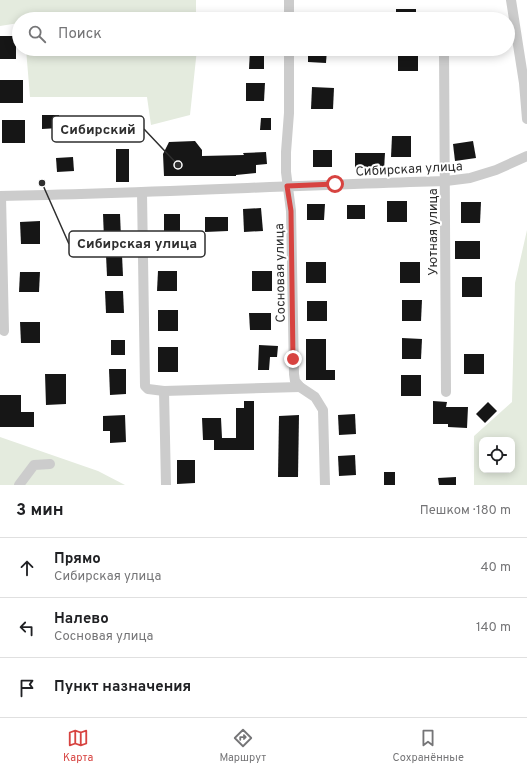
<!DOCTYPE html>
<html lang="ru">
<head>
<meta charset="utf-8">
<style>
  :root { --surface:#fff; --page:#f2f2f2; --text:#202124; --muted:#757577; --line:#e0e0e0; --accent:#d74340 }
  body { margin:0; font-family:Overpass,sans-serif; background:var(--page); color:var(--text) }
  .controls { position:absolute; right:12px; bottom:12px; display:grid; overflow:hidden; border-radius:8px; box-shadow:0 2px 10px #0003 }
  .controls button { width:36px; height:36px; display:grid; place-items:center; padding:0; border:0; border-bottom:1px solid var(--line); background:var(--surface); color:var(--text); font:20px sans-serif }
  .stop { position:absolute; width:12px; height:12px; margin:-9px; border:3px solid #d74340; border-radius:50%; background:#fff }
  .stop.end { background:#d74340; border-color:#fff; box-shadow:0 1px 4px #0008 }
  .list { margin:0; padding:0; list-style:none }
  h2 { display:flex; justify-content:space-between; align-items:center; height:52px; margin:0; padding:0 16px; font-size:17px }
  h2 small { font-size:13px; font-weight:400; color:var(--muted) }
  .list li { display:grid; grid-template-columns:26px 1fr auto; gap:12px; align-items:center; box-sizing:border-box; height:60px; padding:0 16px; border-top:1px solid var(--line) }
  .list b { display:block; font-size:15px; white-space:nowrap }
  .list p { margin:0; font-size:13px; white-space:nowrap; color:var(--muted) }
  .list em { font-size:13px; font-style:normal; color:var(--muted) }
  .icon { flex:none; width:22px; height:22px; fill:none; stroke:currentColor; stroke-width:2; stroke-linecap:round; stroke-linejoin:round }
  .map { position:relative; flex:none; width:527px; height:485px; overflow:hidden }
  .search { position:absolute; background:var(--surface); box-shadow:0 2px 10px #0003; left:12px; right:12px; top:12px; height:44px; display:flex; align-items:center; gap:10px; box-sizing:border-box; padding:0 14px; border-radius:22px; color:var(--muted); font-size:15px }
  .sheet { height:232px; background:var(--surface) }
  nav { display:flex; justify-content:space-around; align-items:center; box-sizing:border-box; height:56px; border-top:1px solid var(--line); background:var(--surface); font-size:11px; color:var(--muted) }
  nav a { display:grid; justify-items:center; gap:2px }
  nav .on { color:var(--accent) }
  .map>svg:first-child { display:block }
  .green { fill:#e4ebde; fill-rule:evenodd }
  .building { fill:#161616 }
  .lines { fill:none; stroke-linecap:round; stroke-linejoin:round }
  .minor { stroke:#ccc; stroke-width:10 }
  .route { stroke:#d74340; stroke-width:5 }
  .labels { text-anchor:middle; stroke-width:4; stroke-linejoin:round; paint-order:stroke }
  .street-label { font-size:13px; fill:#2f2f2f; stroke:#fff }
  .leader { fill:none; stroke:#2f2f2f; stroke-width:1.5 }
  .callout-dot { fill:#2f2f2f; stroke:#fff; stroke-width:1.5 }
  .callout { fill:#fff; stroke:#2f2f2f; stroke-width:1.5 }
  .callout-label { font-size:14px; text-anchor:middle; font-weight:bold; fill:#2f2f2f }
</style>
</head>
<body>
<div class="map">
<svg width="527" height="485" viewBox="0 0 527 485">
  <rect width="100%" height="100%" fill="#fff"/>
  <g class="green">
    <polygon points="0,0 196,0 196,19 19,19 19,23 0,26"/>
    <polygon points="26,49 197,49 190,115 151,125 147,97 30,97"/>
    <path d="M 527,230 L 527,485 L 474,485 L 474,436 L 512,402 L 515,283 ZM 482,440 L 512,440 L 512,470 L 482,470 Z"/>
    <polygon points="0,437 98,471 125,485 0,485"/>
  </g>
  <g class="building">
    <rect x="396" y="9" width="20" height="10"/>
    <rect x="0" y="36" width="16" height="23"/>
    <polygon points="308,49 327,49 326,63 308,62"/>
    <polygon points="250,50 264,50 264,69 249,69"/>
    <rect x="398" y="51" width="20" height="20"/>
    <rect x="0" y="80" width="23" height="23"/>
    <polygon points="246,83 265,83 264,101 246,101"/>
    <polygon points="312,87 334,88 333,109 311,109"/>
    <polygon points="42,115 59,115 59,128 42,129"/>
    <polygon points="261,118 271,118 271,130 260,130"/>
    <rect x="2" y="120" width="23" height="23"/>
    <polygon points="392,136 411,136 411,157 391,157"/>
    <polygon points="195,141 202,150 202,156 244,155 243,153 266,152 267,164 256,165 256,173 236,175 236,176 164,176 163,154 169,142"/>
    <polygon points="473,141 476,158 455,161 453,144"/>
    <rect x="116" y="149" width="13" height="33"/>
    <rect x="313" y="150" width="19" height="17"/>
    <polygon points="355,153 385,153 384,170 355,169"/>
    <polygon points="73,157 74,171 57,172 56,158"/>
    <rect x="387" y="201" width="20" height="21"/>
    <polygon points="461,202 481,202 480,223 461,223"/>
    <polygon points="307,204 325,204 324,220 307,220"/>
    <rect x="347" y="205" width="18" height="14"/>
    <polygon points="261,208 263,231 244,232 243,209"/>
    <polygon points="103,214 120,214 121,238 104,239"/>
    <rect x="164" y="214" width="16" height="18"/>
    <polygon points="205,217 228,217 228,231 205,232"/>
    <polygon points="40,221 40,244 21,244 20,222"/>
    <rect x="455" y="241" width="25" height="18"/>
    <polygon points="106,255 122,255 123,276 107,276"/>
    <rect x="306" y="262" width="20" height="21"/>
    <rect x="400" y="262" width="20" height="21"/>
    <polygon points="158,271 177,271 177,291 157,291"/>
    <rect x="252" y="271" width="20" height="20"/>
    <polygon points="20,272 40,272 39,292 19,292"/>
    <rect x="462" y="277" width="20" height="20"/>
    <polygon points="105,291 123,291 124,313 106,313"/>
    <polygon points="402,300 422,300 421,321 402,321"/>
    <rect x="307" y="301" width="20" height="20"/>
    <rect x="158" y="310" width="20" height="21"/>
    <polygon points="249,313 271,313 271,330 250,330"/>
    <polygon points="20,322 40,322 40,343 21,343"/>
    <polygon points="402,338 422,339 421,359 402,359"/>
    <polygon points="306,339 326,339 326,370 335,370 335,380 306,380"/>
    <rect x="111" y="340" width="14" height="15"/>
    <polygon points="259,345 278,346 277,357 270,357 269,370 258,370"/>
    <rect x="158" y="347" width="20" height="25"/>
    <rect x="464" y="354" width="20" height="20"/>
    <polygon points="109,369 126,369 126,394 110,395"/>
    <polygon points="45,374 66,374 66,404 46,405"/>
    <rect x="401" y="375" width="20" height="21"/>
    <polygon points="0,395 21,395 21,412 34,412 34,427 0,427"/>
    <polygon points="244,401 254,401 254,450 214,450 214,440 203,440 202,418 221,418 222,438 236,438 236,408 244,408"/>
    <polygon points="433,401 447,402 446,407 468,407 467,428 448,427 448,424 433,424"/>
    <polygon points="488,402 497,411 485,423 476,414"/>
    <polygon points="355,414 356,434 339,435 338,415"/>
    <polygon points="125,415 126,442 110,443 110,431 103,431 103,416"/>
    <polygon points="299,415 298,477 278,477 279,416"/>
    <polygon points="355,455 356,475 339,476 338,456"/>
    <polygon points="177,460 195,460 195,483 177,484"/>
    <rect x="384" y="472" width="11" height="13"/>
    <polygon points="456,477 456,485 439,485 438,478"/>
  </g>
  <g class="lines">
    <g class="minor">
      <polyline points="511,0 524,83 527,119"/>
      <polyline points="289,19 289,0"/>
      <polyline points="289,49 289,113 286,152 286,172 291,211 294,374 295,381 300,387 315,397 323,410 325,485"/>
      <polyline points="444,49 446,392"/>
      <polyline points="142,193 145,386 148,389 164,391 300,387"/>
      <path d="M 0,196 C 149,193 297,185 446,181 L 470,178 L 496,170 L 527,156"/>
      <polyline points="1,196 4,331"/>
      <polyline points="164,391 166,485"/>
      <polyline points="19,485 34,465 50,464"/>
    </g>
  </g>
  <g class="lines">
    <polyline class="route" points="293,359 291,211 287,186 335,184"/>
  </g>
  <g class="labels">
    <g class="street-label">
      <text transform="translate(409 168) rotate(-3)" y="5">Сибирская улица</text>
      <text transform="translate(432 232) rotate(-90)" y="5">Уютная улица</text>
      <text transform="translate(279 273) rotate(-91)" y="5">Сосновая улица</text>
    </g>
  </g>
  <path class="leader" d="M178 165L144 129M42 183L69 244"/>
  <g class="callout-dot">
    <circle cx="178" cy="165" r="4"/>
    <circle cx="42" cy="183" r="4"/>
  </g>
  <g class="callout">
    <rect x="52" y="116" width="92" height="26" rx="4"/>
    <rect x="69" y="231" width="136" height="26" rx="4"/>
  </g>
  <g class="callout-label">
    <text x="98" y="134">Сибирский</text>
    <text x="137" y="248">Сибирская улица</text>
  </g>
</svg>
<div class="controls">
<button><svg class="icon" aria-label="locate" viewBox="0 0 24 24"><circle cx="12" cy="12" r="6"/><path d="M12 2v4M12 18v4M2 12h4M18 12h4"/></svg></button>
</div>
<div class="stop" style="left:335px;top:184px"></div>
<div class="stop end" style="left:293px;top:359px"></div>
<div class="search"><svg class="icon" aria-label="search" viewBox="0 0 24 24"><circle cx="10" cy="10" r="6"/><path d="M15 15l6 6"/></svg>Поиск</div>
</div>
<section class="sheet">
<h2>3 мин<small>Пешком · 180 m</small></h2>
<ul class="list">
<li><svg class="icon" aria-label="ahead" viewBox="0 0 24 24"><path d="M12 20V5M6 11l6-6 6 6"/></svg><div><b>Прямо</b><p>Сибирская улица</p></div><em>40 m</em></li>
<li><svg class="icon" aria-label="left" viewBox="0 0 24 24"><path d="M17 20v-9H6M10 6l-5 5 5 5"/></svg><div><b>Налево</b><p>Сосновая улица</p></div><em>140 m</em></li>
<li><svg class="icon" aria-label="arrive" viewBox="0 0 24 24"><path d="M6 21V4h12l-3 4 3 4H6"/></svg><div><b>Пункт назначения</b></div></li>
</ul>
</section>
<nav>
<a class="on"><svg class="icon" aria-label="map" viewBox="0 0 24 24"><path d="M3 6l6-2 6 2 6-2v14l-6 2-6-2-6 2zM9 4v14M15 6v14"/></svg>Карта</a>
<a><svg class="icon" aria-label="directions" viewBox="0 0 24 24"><path d="M12 3l9 9-9 9-9-9zM9 14v-3h6M13 9l2 2-2 2"/></svg>Маршрут</a>
<a><svg class="icon" aria-label="saved" viewBox="0 0 24 24"><path d="M7 4h10v16l-5-4-5 4z"/></svg>Сохранённые</a>
</nav>
</body>
</html>
